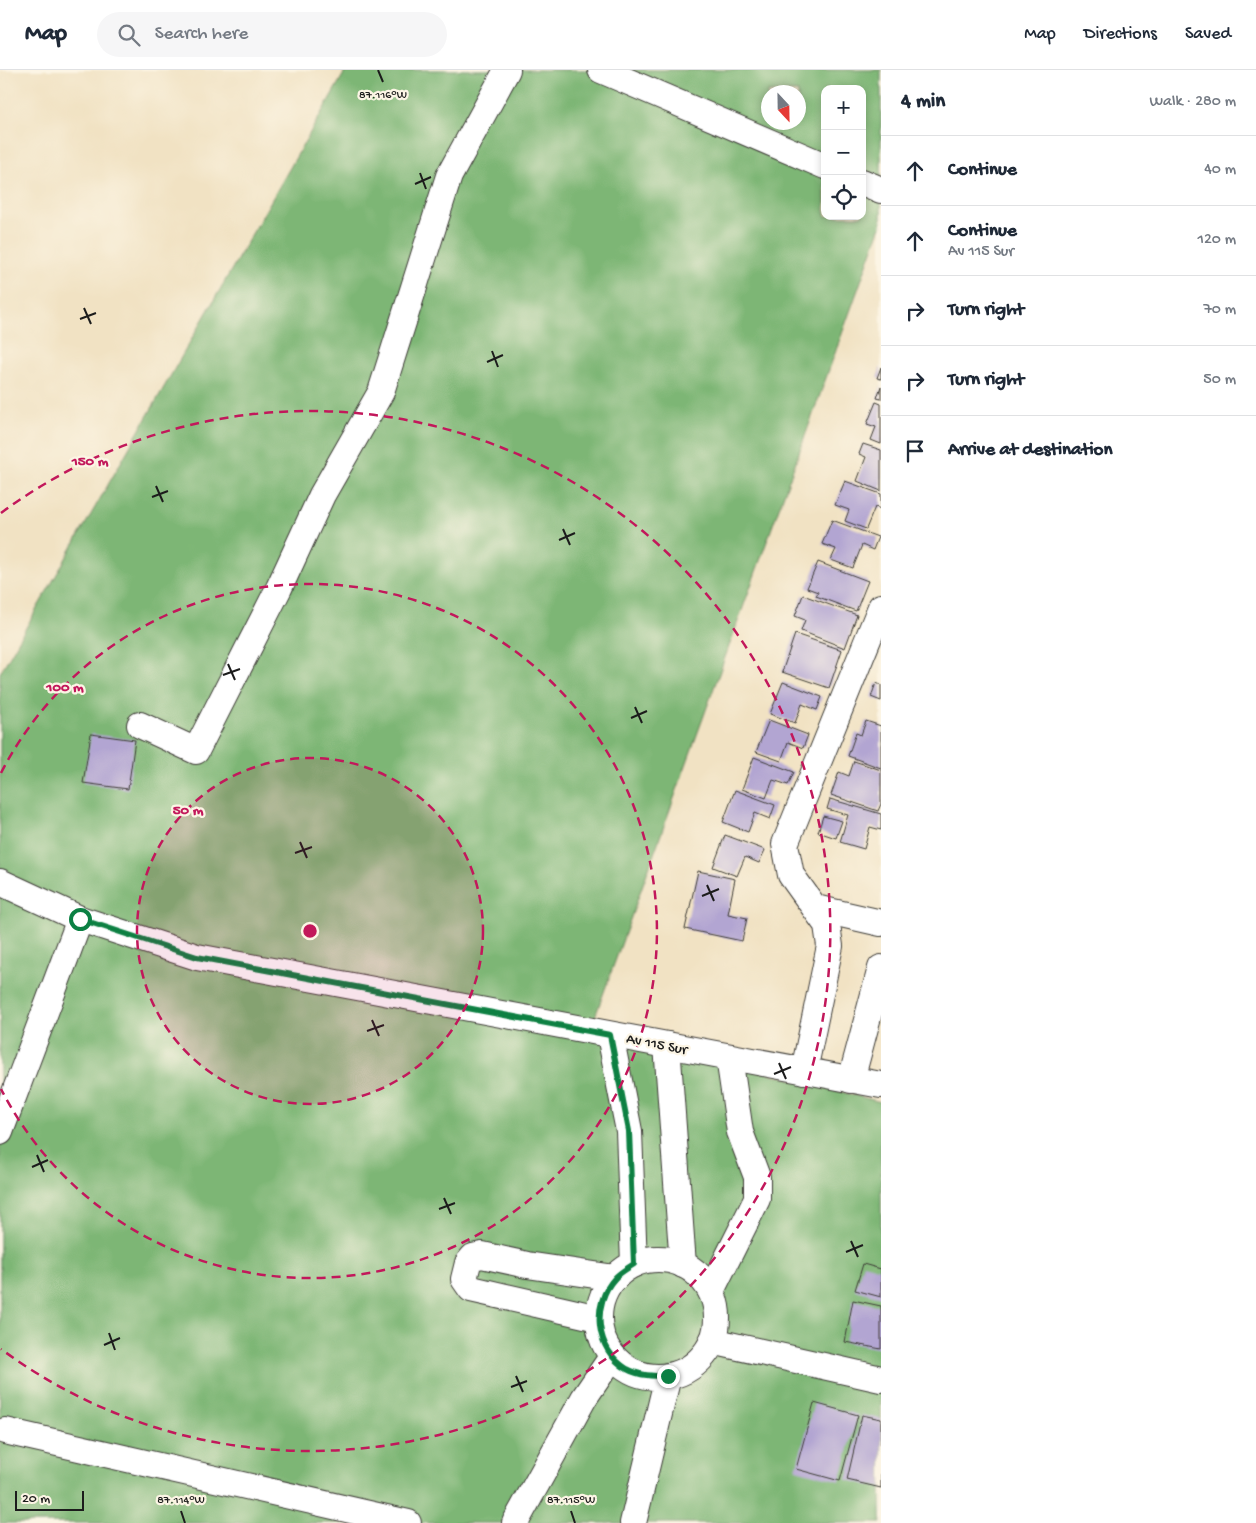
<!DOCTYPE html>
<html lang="en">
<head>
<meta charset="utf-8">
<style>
  :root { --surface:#fff; --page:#f6f6f7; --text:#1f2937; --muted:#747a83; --line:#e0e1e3 }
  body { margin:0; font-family:"Gochi Hand",sans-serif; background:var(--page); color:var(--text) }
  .controls { position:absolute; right:15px; top:15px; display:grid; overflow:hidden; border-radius:10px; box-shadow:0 2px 8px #0003 }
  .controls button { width:45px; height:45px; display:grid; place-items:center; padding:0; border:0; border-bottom:1px solid var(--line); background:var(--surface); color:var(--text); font:25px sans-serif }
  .compass { position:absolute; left:761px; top:15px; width:45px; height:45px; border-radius:50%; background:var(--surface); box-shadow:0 2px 8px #0003; rotate:158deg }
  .scale { position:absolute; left:15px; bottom:12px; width:69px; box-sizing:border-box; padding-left:5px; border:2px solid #1c1c1c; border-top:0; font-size:14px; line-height:18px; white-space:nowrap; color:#1c1c1c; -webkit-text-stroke:4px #fcf5e5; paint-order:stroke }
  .stop { position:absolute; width:15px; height:15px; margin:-11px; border:4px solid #0b8043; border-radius:50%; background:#fff }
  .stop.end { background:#0b8043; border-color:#fff; box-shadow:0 1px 5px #0008 }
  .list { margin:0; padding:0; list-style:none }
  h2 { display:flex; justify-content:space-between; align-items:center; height:65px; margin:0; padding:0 20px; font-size:21px }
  h2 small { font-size:16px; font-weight:400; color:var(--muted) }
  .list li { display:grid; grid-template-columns:32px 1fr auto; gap:15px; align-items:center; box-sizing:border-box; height:70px; padding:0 20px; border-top:1px solid var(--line) }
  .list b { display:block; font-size:19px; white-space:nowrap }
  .list p { margin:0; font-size:16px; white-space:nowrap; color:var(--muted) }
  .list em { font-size:16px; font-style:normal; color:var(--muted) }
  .icon { flex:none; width:28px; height:28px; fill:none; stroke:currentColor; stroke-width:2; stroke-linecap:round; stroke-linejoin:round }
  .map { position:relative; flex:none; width:881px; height:1453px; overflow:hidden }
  header { display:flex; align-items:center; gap:30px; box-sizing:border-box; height:70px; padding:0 25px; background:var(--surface); border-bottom:1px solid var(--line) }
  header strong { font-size:24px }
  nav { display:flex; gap:28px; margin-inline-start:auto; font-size:18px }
  .search { width:350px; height:45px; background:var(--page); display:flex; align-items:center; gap:12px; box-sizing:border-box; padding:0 18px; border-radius:28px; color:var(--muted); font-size:19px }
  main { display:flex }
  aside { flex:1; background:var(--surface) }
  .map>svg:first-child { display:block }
  .forest { fill:#7db674; stroke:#4c6948; fill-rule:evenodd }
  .building { fill:#b2a5d2 }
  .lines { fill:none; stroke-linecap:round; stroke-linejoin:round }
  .street-casing { stroke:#3c3a35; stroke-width:28 }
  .street { stroke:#fff; stroke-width:26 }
  .route { stroke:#0b8043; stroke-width:6 }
  .ticks { fill:none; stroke:#1c1c1c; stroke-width:2 }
  .ring { fill:none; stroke:#c2185b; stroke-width:2.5; stroke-dasharray:9 6 }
  .labels { text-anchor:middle; stroke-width:4.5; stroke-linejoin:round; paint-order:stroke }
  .street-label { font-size:15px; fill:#1c1c1c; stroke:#fcf5e5 }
  .ticks-label { font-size:12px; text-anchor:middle; fill:#1c1c1c; stroke:#fcf5e5; stroke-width:4.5; stroke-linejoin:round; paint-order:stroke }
  .centre { fill:#c2185b; stroke:#fcf5e5; stroke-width:2.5 }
  .ring-label { font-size:15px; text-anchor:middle; font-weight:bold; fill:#c2185b; stroke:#fcf5e5; stroke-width:4.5; stroke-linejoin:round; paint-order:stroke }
</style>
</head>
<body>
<header>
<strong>Map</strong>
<div class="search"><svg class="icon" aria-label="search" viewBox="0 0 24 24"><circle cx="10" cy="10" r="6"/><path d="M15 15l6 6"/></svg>Search here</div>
<nav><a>Map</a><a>Directions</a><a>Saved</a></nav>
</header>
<main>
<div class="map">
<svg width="881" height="1453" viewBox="0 0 881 1453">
  <rect width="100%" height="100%" fill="#fcf5e5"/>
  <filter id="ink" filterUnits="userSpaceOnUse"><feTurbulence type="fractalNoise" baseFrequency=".02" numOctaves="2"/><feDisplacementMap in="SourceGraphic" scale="10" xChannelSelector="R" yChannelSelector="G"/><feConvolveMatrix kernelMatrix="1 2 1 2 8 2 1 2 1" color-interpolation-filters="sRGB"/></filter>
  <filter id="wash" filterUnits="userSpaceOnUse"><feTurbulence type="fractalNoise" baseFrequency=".0096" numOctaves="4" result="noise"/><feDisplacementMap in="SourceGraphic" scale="20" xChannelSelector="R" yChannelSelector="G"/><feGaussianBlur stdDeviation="1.12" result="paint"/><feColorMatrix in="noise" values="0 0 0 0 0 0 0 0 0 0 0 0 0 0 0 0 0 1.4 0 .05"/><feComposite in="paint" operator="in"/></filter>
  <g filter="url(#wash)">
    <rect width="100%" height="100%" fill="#f1e2c3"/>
    <path class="forest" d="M 346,0 L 881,0 L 881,156 L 591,958 L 881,1032 L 881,1453 L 0,1453 L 0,603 ZM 825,19 L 862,19 L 862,146 L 825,146 ZM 768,22 L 798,22 L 798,52 L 768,52 Z"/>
    <g id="blocks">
      <g class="building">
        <polygon points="881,297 881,309 877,308"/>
        <polygon points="881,316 881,329 877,328"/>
        <polygon points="876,332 881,334 881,374 871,370 876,357 867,354"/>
        <polygon points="863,374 881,380 881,421 857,411 866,387 859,384"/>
        <polygon points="845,411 881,424 881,439 875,437 866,459 845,451 849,440 835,435"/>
        <polygon points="832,450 878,467 873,480 862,475 853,498 831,490 836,479 822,474"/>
        <polygon points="818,492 868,511 856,541 816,526 818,522 807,518"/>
        <polygon points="803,525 857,545 845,578 801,561 805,550 795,546"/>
        <polygon points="795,564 842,580 829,618 782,602"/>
        <polygon points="783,612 822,627 817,640 802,634 795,653 770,644"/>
        <polygon points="876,613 881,615 881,631 871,627"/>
        <polygon points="769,650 808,665 803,678 788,672 781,691 756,682"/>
        <polygon points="866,651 881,656 881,698 848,686 856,663 861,665"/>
        <polygon points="91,664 135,670 128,719 83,713"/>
        <polygon points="754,687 794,702 788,715 773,710 766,728 742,719"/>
        <polygon points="854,691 881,700 881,734 878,741 831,725 839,702 849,706"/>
        <polygon points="735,720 775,735 770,749 755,743 748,762 723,752"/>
        <polygon points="830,729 881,744 881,760 870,757 864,779 840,772 848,745 827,739"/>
        <polygon points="823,746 842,751 836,768 818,762"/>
        <polygon points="725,765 765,780 759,793 745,787 737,806 713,797"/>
        <polygon points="698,801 735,809 728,844 747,848 742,871 685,859"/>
        <polygon points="863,1194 881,1199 881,1227 855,1220"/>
        <polygon points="853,1230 881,1236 881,1279 845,1272"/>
        <polygon points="814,1333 858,1345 840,1411 796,1399"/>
        <polygon points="862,1345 881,1349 881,1418 847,1410"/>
      </g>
    </g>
  </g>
  <g filter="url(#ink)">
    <use href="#blocks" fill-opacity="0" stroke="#3c3a35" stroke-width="1"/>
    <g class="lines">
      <defs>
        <g id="street">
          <polyline points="601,0 825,96"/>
          <polyline points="862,112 881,120"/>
          <polyline points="140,655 196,681 279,518 322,425 381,322 449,106 507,0"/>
          <polyline points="0,812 80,849 197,887 881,1015"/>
          <polyline points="815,838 881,853"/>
          <polyline points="610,965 629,1061 634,1194"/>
          <polyline points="667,975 683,1195"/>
          <polyline points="804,1001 830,876 827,855 791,805 785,774 881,537"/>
          <polyline points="851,1010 881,898"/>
          <polyline points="0,1062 80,849"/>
          <circle cx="658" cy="1248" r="59"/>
          <polyline points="711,1221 757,1129 757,1107 740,1062 729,987"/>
          <polyline points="598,1248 471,1219 464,1209 468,1193 473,1187 482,1185 527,1195 615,1208"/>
          <polyline points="712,1271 881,1309"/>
          <polyline points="5,1361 408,1453"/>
          <polyline points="515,1453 584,1328 612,1287"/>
          <polyline points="633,1453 668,1306"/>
        </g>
      </defs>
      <use href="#street" class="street-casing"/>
      <use href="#street" class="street"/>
    </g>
  </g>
  <g class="lines" filter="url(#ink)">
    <path class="route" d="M 80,849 L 197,887 L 610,965 L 629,1061 L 634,1194 C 628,1198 620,1202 615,1208 C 591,1234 595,1280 627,1299 C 640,1306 653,1306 668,1306"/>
  </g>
  <path class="ticks" d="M 378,0 L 383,12M 420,103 L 426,119M 415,114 L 431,107M 84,238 L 91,254M 80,249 L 96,243M 492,281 L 498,297M 487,292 L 503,285M 156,416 L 163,432M 152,427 L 168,421M 563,459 L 570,475M 559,470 L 575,463M 228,594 L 235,610M 223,605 L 240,599M 635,637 L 642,653M 631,648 L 647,641M 300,772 L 307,788M 295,783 L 312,777M 707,815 L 714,831M 702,826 L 719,819M 372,950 L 379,966M 367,961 L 384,955M 779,993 L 786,1009M 774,1004 L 791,997M 37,1085 L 44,1102M 32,1097 L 48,1090M 444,1128 L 451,1144M 439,1139 L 455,1133M 851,1171 L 858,1187M 846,1182 L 863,1175M 109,1263 L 115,1280M 104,1275 L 120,1268M 516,1306 L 523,1322M 511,1317 L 527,1311M 181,1441 L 185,1453M 571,1441 L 575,1453"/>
  <circle cx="310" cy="861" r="173" fill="#c2185b" fill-opacity=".12"/>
  <g class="ring">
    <circle cx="310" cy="861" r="173"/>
    <path d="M1 703A347 347 0 1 1 1 1019"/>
    <path d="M1 443A520 520 0 1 1 1 1279"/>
  </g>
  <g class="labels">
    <g class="street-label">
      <text transform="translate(657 973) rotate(11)" y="5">Av 115 Sur</text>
    </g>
  </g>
  <g class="ticks-label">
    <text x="383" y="28">87.116°W</text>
    <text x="181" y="1433">87.114°W</text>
    <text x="571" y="1433">87.115°W</text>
  </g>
  <circle cx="310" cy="861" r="8" class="centre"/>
  <g class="ring-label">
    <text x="90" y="395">150 m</text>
    <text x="65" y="621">100 m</text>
    <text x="188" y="744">50 m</text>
  </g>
</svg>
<div class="controls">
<button>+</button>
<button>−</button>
<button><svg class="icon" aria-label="locate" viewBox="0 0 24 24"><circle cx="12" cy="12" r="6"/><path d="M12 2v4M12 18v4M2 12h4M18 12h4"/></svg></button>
</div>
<svg class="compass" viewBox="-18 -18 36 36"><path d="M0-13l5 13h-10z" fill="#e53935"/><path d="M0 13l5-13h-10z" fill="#747a83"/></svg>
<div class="scale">20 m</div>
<div class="stop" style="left:80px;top:849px"></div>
<div class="stop end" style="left:668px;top:1306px"></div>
</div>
<aside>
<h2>4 min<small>Walk · 280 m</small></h2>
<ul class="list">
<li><svg class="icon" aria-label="ahead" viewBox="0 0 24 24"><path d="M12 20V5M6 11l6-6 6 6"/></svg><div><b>Continue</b></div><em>40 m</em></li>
<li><svg class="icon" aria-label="ahead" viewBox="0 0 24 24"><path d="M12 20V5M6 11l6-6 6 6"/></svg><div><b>Continue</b><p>Av 115 Sur</p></div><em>120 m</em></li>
<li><svg class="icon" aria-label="right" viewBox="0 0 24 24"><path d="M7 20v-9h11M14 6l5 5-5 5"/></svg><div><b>Turn right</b></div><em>70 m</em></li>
<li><svg class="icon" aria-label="right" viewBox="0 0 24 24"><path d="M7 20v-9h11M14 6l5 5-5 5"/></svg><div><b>Turn right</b></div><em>50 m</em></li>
<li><svg class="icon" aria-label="arrive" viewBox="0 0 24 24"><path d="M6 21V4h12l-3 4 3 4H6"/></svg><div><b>Arrive at destination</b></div></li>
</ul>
</aside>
</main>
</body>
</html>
